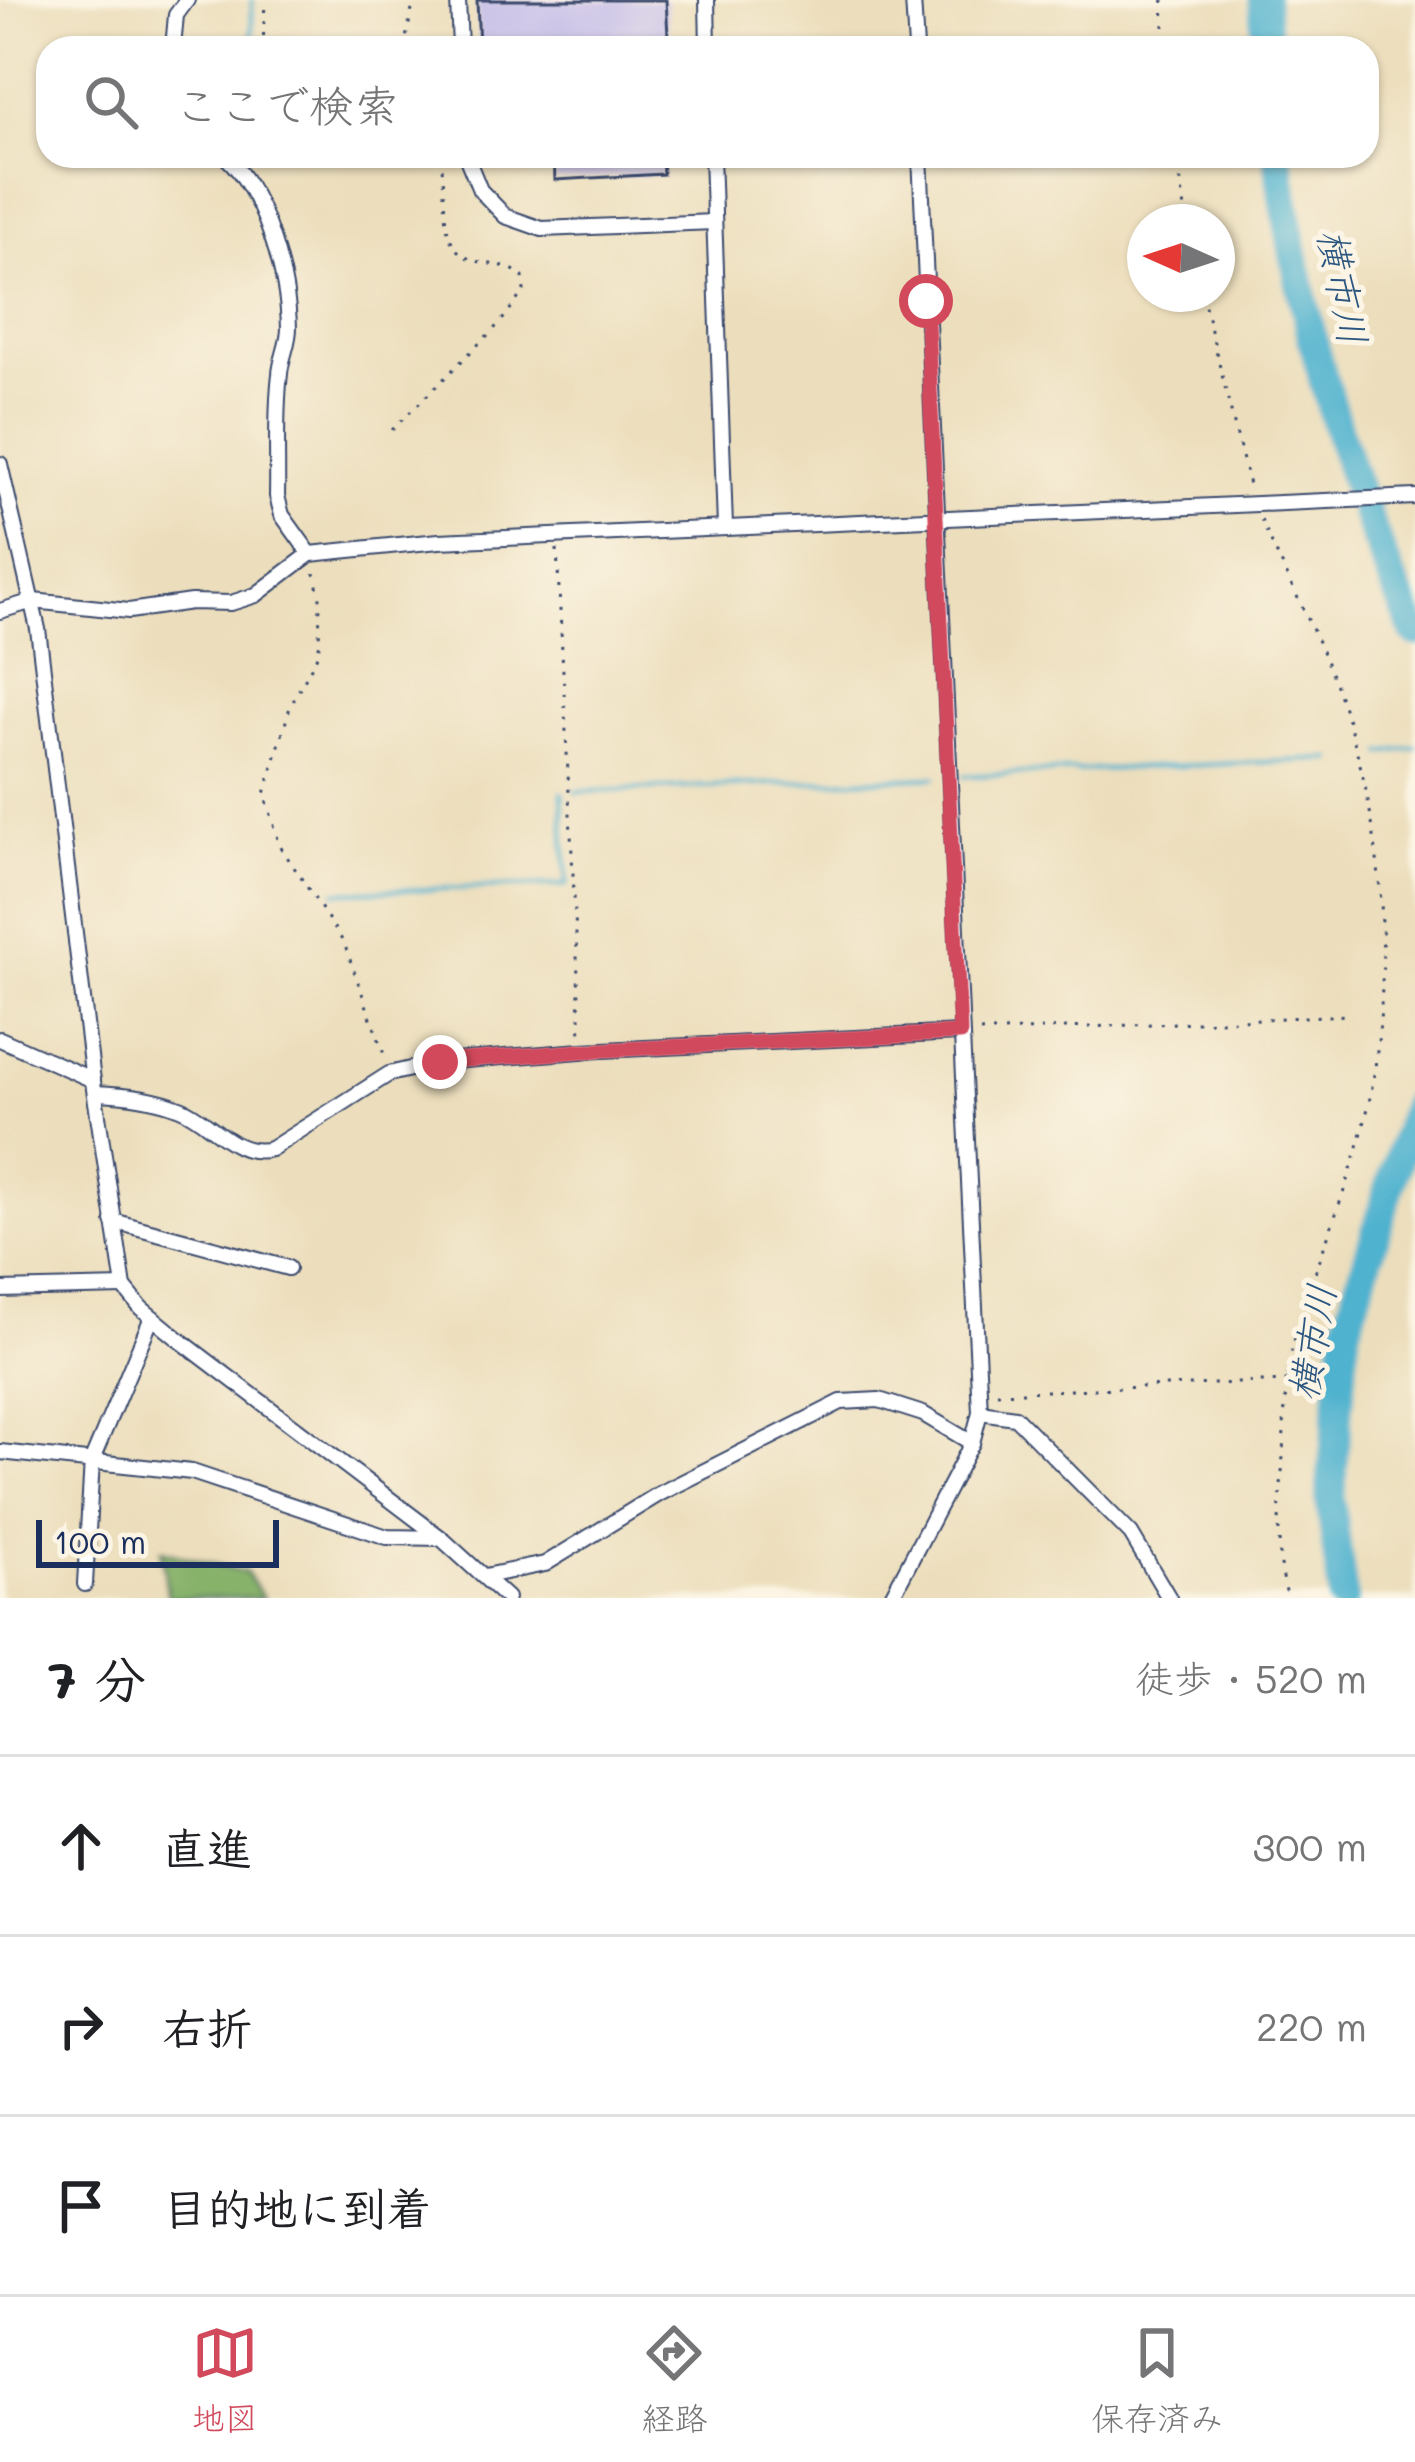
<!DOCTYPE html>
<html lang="ja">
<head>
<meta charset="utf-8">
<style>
  :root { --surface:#fff; --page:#f6f6f6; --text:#202124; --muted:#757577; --line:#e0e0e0; --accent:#d1495b }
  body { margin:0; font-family:Mali,"Klee One",sans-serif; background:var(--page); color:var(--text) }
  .compass { position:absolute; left:1127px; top:204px; width:108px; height:108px; border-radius:50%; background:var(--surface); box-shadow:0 3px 9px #0004; rotate:273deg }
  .scale { position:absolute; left:36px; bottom:30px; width:243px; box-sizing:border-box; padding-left:12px; border:6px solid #1b2f5e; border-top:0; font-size:33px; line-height:42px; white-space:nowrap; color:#1b2f5e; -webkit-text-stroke:9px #fcf5e5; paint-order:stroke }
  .stop { position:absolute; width:36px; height:36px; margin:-27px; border:9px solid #d1495b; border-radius:50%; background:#fff }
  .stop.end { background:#d1495b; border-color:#fff; box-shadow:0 3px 12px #0008 }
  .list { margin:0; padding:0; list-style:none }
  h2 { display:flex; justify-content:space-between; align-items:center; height:156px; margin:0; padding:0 48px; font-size:51px }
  h2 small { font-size:39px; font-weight:400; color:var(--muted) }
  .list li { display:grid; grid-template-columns:78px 1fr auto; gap:36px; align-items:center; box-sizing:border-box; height:180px; padding:0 48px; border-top:3px solid var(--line) }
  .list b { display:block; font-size:45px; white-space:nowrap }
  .list em { font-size:39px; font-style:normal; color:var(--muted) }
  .icon { flex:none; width:66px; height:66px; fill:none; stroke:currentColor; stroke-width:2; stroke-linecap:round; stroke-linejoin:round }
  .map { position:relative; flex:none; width:1415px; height:1598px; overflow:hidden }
  .search { position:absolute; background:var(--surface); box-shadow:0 3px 9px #0004; left:36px; right:36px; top:36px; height:132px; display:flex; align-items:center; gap:30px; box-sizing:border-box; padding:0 42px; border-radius:36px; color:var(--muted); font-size:45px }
  .sheet { height:696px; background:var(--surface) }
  nav { display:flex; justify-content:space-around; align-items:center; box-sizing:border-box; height:168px; border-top:3px solid var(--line); background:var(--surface); font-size:33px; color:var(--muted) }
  nav a { display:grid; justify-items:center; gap:6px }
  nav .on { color:var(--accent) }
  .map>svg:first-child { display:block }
  .forest { fill:#87b26a; stroke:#517064; stroke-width:3 }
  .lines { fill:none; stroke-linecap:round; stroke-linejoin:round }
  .stream { stroke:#50b2cf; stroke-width:4.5 }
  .river { stroke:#50b2cf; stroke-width:30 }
  .building { fill:#c1b9e9 }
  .street-casing { stroke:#3a496c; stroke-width:18 }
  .path { stroke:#3a496c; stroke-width:3; stroke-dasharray:3 9; stroke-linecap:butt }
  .street { stroke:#fff; stroke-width:14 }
  .route { stroke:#d1495b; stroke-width:15 }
  .labels { text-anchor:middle; stroke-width:10; stroke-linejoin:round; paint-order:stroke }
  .water-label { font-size:39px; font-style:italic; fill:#2b5680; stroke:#fcf5e5 }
</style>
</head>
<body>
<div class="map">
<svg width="1415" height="1598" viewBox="0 0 1415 1598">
  <rect width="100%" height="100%" fill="#fcf5e5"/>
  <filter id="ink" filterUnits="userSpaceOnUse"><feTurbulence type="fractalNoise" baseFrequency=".00833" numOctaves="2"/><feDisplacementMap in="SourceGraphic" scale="24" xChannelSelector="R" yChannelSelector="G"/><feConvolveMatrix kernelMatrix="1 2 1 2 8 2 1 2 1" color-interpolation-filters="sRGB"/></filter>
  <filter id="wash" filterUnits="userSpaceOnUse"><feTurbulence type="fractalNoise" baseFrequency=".004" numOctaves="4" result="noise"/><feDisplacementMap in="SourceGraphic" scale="48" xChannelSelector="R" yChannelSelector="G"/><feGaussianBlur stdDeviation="2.7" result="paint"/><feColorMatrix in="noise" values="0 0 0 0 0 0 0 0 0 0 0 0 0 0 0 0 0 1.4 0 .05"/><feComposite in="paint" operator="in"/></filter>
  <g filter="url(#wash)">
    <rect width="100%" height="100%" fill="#ecdebc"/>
    <polygon class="forest" points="161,1550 245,1572 263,1598 168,1598"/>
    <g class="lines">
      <g class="stream">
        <polyline points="252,0 252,48"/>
        <polyline points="1383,753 1415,747"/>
        <polyline points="964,776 1332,759"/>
        <polyline points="576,792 935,777"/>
        <polyline points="336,892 567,885 562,793"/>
      </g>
      <g class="river">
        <polyline points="1263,0 1267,48"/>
        <path d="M 1278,156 C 1300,321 1346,481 1415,632"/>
        <polyline points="1343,1598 1330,1499 1346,1330 1415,1105"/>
      </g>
    </g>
    <g id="blocks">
      <g class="building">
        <polygon points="477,0 666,0 668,36 656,37 656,48 479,48"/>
        <polygon points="554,156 662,156 663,174 555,180"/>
      </g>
    </g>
  </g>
  <g filter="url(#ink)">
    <use href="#blocks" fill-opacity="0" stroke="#3a496c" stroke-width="3"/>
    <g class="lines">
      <defs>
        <g id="street">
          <polyline points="458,0 460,48"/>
          <polyline points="707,0 708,48"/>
          <polyline points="913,0 916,48"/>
          <polyline points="173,48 176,15 187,0"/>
          <path d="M 225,156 C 264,191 288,275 289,328 C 289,344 281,358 280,374 C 275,414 278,456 277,496 L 282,515 L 310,554"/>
          <polyline points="466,156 480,190 505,216 542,229 714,222"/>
          <polyline points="712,156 725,527"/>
          <polyline points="0,464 38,629 94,1089 124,1287 141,1308 181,1341 441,1538 507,1598"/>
          <polyline points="0,611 33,601 129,611 191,602 231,603 256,595 310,554 439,541 1415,497"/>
          <polyline points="0,1039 93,1080"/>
          <path d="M 95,1093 C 124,1094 153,1097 180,1108 C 211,1120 234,1159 271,1149 L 389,1074 L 440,1062 L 581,1051 L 960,1033"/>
          <polyline points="113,1221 288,1268"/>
          <polyline points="0,1290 124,1287"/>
          <polyline points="980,1412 1015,1417 1131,1534 1169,1598"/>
          <polyline points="0,1452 192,1472 387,1537 441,1538"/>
          <polyline points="485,1576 545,1564 659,1494 841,1402 879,1400 923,1414 972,1443"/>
          <polyline points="85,1584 92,1460 152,1317"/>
          <polyline points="891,1598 972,1443 980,1412 920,156"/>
        </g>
      </defs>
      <use href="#street" class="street-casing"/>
      <g class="path">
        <polyline points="1163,0 1165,48"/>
        <polyline points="263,48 265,0"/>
        <polyline points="404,48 414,0"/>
        <polyline points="1177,156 1187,222"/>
        <polyline points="1202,294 1250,489"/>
        <path d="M 392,430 L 500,323 L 524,291 L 523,277 C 506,261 487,267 468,258 C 434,242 450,185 439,156"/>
        <path d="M 1261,520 C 1291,586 1327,652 1348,721 C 1383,834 1391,957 1374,1074 C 1361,1167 1316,1254 1293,1345 C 1283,1385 1285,1431 1282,1472 C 1279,1516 1275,1555 1288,1598"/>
        <polyline points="557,549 581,1037"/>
        <polyline points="314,573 320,598 319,652 290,707 265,794 280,846 344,943 385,1057"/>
        <polyline points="980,1032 1348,1015"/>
        <polyline points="997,1393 1287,1381"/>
      </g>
      <use href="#street" class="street"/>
    </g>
  </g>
  <g class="lines" filter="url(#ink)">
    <polyline class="route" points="440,1062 581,1051 960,1033 926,301"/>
  </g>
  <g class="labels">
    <g class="water-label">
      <text transform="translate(1343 287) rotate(79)" y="14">横市川</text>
      <text transform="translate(1312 1342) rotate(-80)" y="14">横市川</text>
    </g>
  </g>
</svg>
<svg class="compass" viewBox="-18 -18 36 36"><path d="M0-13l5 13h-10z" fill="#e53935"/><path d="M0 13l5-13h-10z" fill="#757577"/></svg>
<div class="scale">100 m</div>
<div class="stop" style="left:926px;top:301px"></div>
<div class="stop end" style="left:440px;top:1062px"></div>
<div class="search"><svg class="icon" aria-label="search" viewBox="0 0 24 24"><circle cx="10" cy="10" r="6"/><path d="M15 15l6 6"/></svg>ここで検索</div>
</div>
<section class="sheet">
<h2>7 分<small>徒歩 · 520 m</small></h2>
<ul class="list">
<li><svg class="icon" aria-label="ahead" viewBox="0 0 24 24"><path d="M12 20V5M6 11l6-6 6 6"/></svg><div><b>直進</b></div><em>300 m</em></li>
<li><svg class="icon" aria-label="right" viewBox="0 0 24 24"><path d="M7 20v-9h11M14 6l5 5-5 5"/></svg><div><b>右折</b></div><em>220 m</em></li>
<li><svg class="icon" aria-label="arrive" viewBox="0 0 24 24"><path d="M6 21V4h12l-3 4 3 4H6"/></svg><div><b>目的地に到着</b></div></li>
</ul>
</section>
<nav>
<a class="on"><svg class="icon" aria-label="map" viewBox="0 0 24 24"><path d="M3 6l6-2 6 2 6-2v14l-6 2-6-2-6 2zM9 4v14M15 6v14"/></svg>地図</a>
<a><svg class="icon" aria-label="directions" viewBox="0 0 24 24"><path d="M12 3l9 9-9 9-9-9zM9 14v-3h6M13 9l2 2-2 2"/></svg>経路</a>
<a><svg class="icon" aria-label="saved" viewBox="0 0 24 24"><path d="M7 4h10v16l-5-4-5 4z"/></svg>保存済み</a>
</nav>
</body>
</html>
